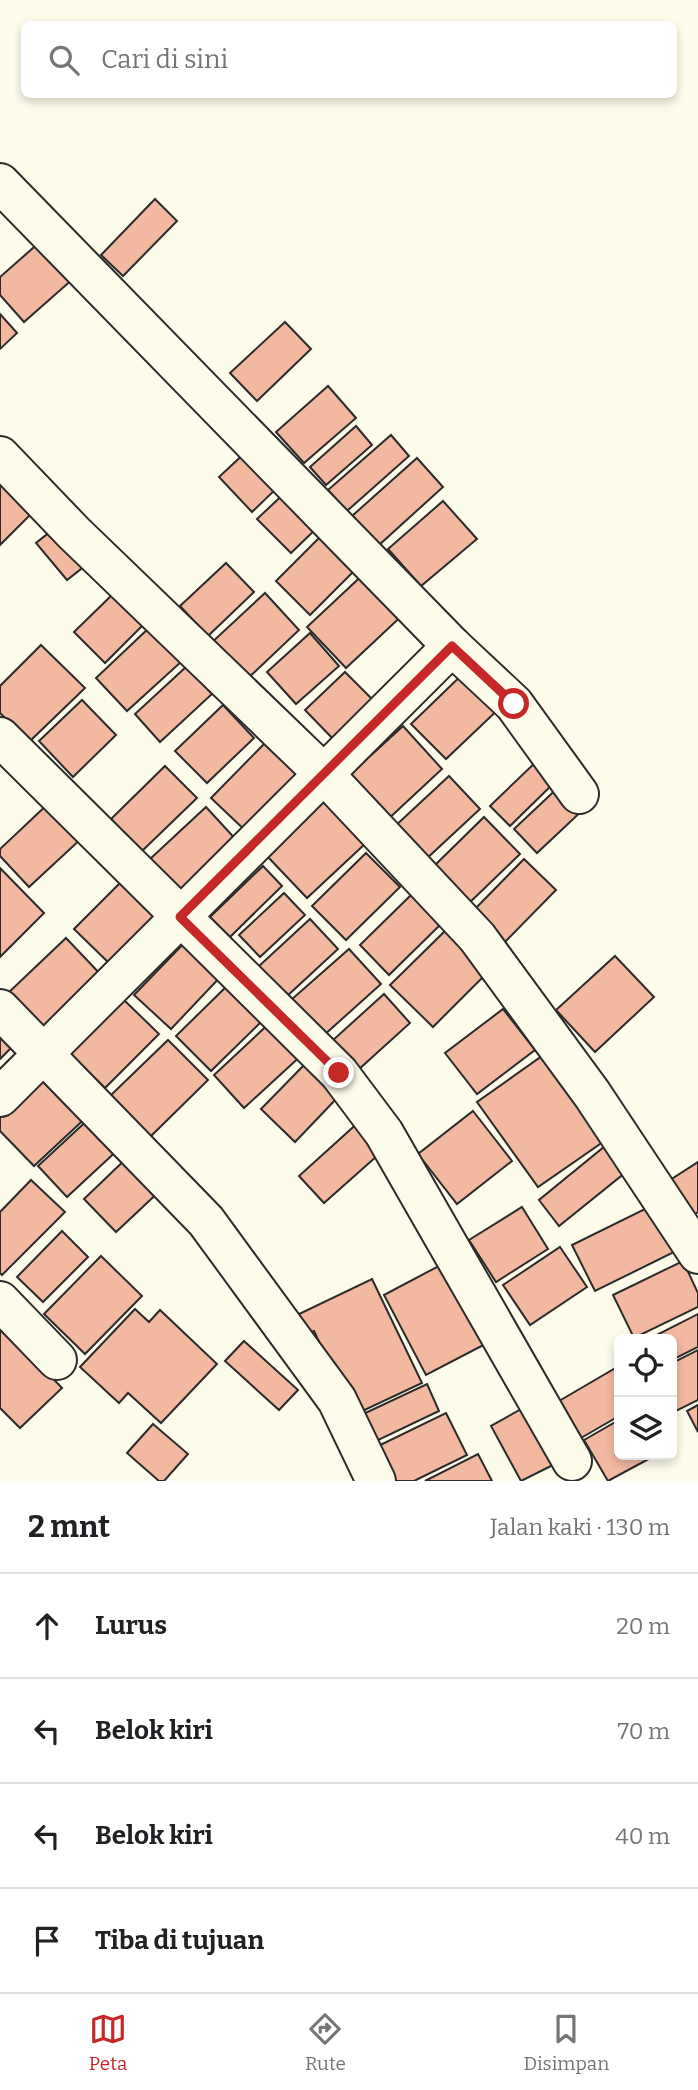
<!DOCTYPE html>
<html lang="id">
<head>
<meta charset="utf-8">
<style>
  :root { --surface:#fff; --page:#f2f2f2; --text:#202124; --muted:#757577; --line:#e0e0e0; --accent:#c62828 }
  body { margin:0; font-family:Bitter,serif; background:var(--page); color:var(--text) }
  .controls { position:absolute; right:21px; bottom:21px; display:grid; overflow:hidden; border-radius:10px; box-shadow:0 4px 10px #0003 }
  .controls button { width:63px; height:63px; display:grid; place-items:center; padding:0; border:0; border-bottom:2px solid var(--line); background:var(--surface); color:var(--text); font:35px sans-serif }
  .stop { position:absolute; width:21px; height:21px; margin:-16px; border:5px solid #c62828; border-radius:50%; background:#fff }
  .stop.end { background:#c62828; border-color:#fff; box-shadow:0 2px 7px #0008 }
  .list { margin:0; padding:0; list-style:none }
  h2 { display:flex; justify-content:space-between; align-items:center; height:91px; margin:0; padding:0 28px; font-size:30px }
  h2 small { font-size:23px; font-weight:400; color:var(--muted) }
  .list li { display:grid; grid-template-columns:46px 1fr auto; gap:21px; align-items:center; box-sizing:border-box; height:105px; padding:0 28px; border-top:2px solid var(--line) }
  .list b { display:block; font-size:26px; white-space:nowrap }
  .list em { font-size:23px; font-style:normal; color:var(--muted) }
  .icon { flex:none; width:38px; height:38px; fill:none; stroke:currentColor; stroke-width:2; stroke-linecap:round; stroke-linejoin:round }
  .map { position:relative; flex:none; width:698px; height:1481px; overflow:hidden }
  .search { position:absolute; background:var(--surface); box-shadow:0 4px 10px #0003; left:21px; right:21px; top:21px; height:77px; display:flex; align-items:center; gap:18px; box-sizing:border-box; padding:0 24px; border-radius:10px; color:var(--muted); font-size:26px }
  .sheet { height:511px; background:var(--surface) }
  nav { display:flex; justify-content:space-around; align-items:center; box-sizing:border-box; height:98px; border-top:2px solid var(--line); background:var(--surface); font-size:19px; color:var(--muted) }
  nav a { display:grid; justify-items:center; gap:4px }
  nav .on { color:var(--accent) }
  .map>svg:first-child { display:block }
  .building { fill:#f2b8a0; stroke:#2b2b2b; stroke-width:2 }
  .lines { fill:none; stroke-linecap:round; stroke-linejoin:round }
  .minor-casing { stroke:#2b2b2b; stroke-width:42 }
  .minor { stroke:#fdfbea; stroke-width:38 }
  .route { stroke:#c62828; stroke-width:9 }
</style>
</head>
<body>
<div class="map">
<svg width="698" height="1481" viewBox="0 0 698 1481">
  <rect width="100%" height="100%" fill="#fdfbea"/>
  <g class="building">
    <polygon points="155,199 177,221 123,276 101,255"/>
    <polygon points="41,241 74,278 24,322 0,295 0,277"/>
    <polygon points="0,314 17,333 0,349"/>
    <polygon points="285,322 311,349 257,401 230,373"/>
    <polygon points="328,386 356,418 304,463 276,432"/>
    <polygon points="356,426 372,445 326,485 310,467"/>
    <polygon points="391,435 409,456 347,511 328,490"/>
    <polygon points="248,450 280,485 252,512 219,477"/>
    <polygon points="417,458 443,487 379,545 352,516"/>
    <polygon points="11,475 41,504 0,545 0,486"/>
    <polygon points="289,489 322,523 291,553 257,519"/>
    <polygon points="443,501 477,539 421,586 388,549"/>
    <polygon points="60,524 91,561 67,580 36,543"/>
    <polygon points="328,529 362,563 310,615 276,581"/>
    <polygon points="226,563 254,592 208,636 180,606"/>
    <polygon points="369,569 408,610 346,668 307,627"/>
    <polygon points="114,593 144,624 105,663 74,632"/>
    <polygon points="265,593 299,630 244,682 209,645"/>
    <polygon points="150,627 182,661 127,711 96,678"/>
    <polygon points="310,633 339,666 296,704 267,672"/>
    <polygon points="41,645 85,688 29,742 0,713 0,686"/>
    <polygon points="187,666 212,694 160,742 135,714"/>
    <polygon points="470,667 505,703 446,759 411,724"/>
    <polygon points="345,672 377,704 337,743 305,710"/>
    <polygon points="82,700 116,735 73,777 39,741"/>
    <polygon points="223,705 254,738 207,783 175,751"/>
    <polygon points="403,726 442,769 385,822 345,779"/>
    <polygon points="265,743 303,779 249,834 211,798"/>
    <polygon points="541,757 561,776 510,826 490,806"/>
    <polygon points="165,766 197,798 142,851 111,819"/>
    <polygon points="449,776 480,809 424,861 393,828"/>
    <polygon points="563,783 586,807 537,853 514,829"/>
    <polygon points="325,799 366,843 307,898 266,855"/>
    <polygon points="50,802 83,837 29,887 0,856 0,849"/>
    <polygon points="206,807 240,844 184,896 150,859"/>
    <polygon points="484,817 520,854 465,907 429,871"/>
    <polygon points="366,853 400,887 346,940 312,906"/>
    <polygon points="524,859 556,890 503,944 471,913"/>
    <polygon points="263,866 282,886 230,937 210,917"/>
    <polygon points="0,868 44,913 0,957"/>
    <polygon points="130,873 167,910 112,966 74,929"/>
    <polygon points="284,893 305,915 260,957 239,935"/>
    <polygon points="411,895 440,925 389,975 360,945"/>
    <polygon points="310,919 338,949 286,997 258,967"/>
    <polygon points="446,930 488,972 433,1027 390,985"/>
    <polygon points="66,938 104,978 45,1034 7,994"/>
    <polygon points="189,938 225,972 171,1029 134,995"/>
    <polygon points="349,949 381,984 323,1036 291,1000"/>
    <polygon points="615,956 654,997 595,1052 556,1010"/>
    <polygon points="230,983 265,1018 211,1071 176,1036"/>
    <polygon points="384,994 410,1023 358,1070 332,1041"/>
    <polygon points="124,1000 159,1034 105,1088 70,1054"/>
    <polygon points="503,1009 535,1050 477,1094 445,1053"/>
    <polygon points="273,1020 304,1053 244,1108 214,1075"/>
    <polygon points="0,1031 14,1045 0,1059"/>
    <polygon points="168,1040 208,1080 150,1137 110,1096"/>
    <polygon points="552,1049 613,1135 538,1187 477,1102"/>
    <polygon points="306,1063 339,1096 295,1142 261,1109"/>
    <polygon points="49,1066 92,1112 34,1166 0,1131 0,1111"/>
    <polygon points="473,1111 512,1161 457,1204 418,1154"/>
    <polygon points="93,1115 122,1146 67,1197 38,1166"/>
    <polygon points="361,1120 386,1148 324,1203 299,1176"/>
    <polygon points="610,1142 631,1168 559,1226 539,1200"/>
    <polygon points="131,1154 163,1188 116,1232 84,1199"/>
    <polygon points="698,1162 698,1212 693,1216 670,1180"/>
    <polygon points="31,1180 65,1212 2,1275 0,1273 0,1212"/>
    <polygon points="655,1204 678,1250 595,1291 572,1245"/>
    <polygon points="522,1207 548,1249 496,1282 469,1240"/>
    <polygon points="62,1231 88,1257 43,1302 17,1277"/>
    <polygon points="560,1247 587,1287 530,1325 503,1285"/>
    <polygon points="101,1256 142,1296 85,1354 44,1314"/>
    <polygon points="452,1259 495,1339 426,1375 384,1295"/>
    <polygon points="683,1261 698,1293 698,1307 634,1338 613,1295"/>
    <polygon points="372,1279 422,1383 354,1415 314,1331 306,1334 297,1315"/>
    <polygon points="135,1309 149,1322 160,1310 217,1364 161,1423 128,1393 119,1403 80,1367"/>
    <polygon points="698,1314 698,1347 672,1360 672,1339 649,1339"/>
    <polygon points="0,1323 62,1388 20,1428 0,1408"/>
    <polygon points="244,1341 298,1390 279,1410 225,1361"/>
    <polygon points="698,1350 698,1400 672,1413 672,1363"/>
    <polygon points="619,1366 619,1416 581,1438 559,1401"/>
    <polygon points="427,1384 439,1411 372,1443 359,1416"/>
    <polygon points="530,1404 561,1461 521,1481 491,1426"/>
    <polygon points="698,1405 698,1432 687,1411"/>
    <polygon points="446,1413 467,1455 414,1481 391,1481 374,1448"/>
    <polygon points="619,1420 619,1455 656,1455 608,1481 584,1440"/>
    <polygon points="153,1424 188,1454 164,1481 159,1481 127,1453"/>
    <polygon points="478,1454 492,1481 425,1481"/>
  </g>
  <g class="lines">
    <defs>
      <g id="minor">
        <polyline points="0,183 452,646 514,704 579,794"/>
        <polyline points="0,456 74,533 324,774 477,937 592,1094 698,1254"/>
        <polyline points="0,737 339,1073 384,1133 572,1461"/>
        <polyline points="0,1009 206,1221 337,1400 376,1481"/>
        <polyline points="0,1097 452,646"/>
        <polyline points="0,1301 57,1360"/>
      </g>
    </defs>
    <use href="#minor" class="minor-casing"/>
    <use href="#minor" class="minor"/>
  </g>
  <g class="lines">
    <polyline class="route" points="339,1073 180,917 452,646 514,704"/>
  </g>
</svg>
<div class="controls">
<button><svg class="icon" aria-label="locate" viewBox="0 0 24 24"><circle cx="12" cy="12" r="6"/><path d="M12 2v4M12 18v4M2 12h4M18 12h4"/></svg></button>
<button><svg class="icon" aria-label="layers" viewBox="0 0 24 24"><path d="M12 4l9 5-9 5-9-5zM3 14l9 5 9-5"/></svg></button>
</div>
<div class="stop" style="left:514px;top:704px"></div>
<div class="stop end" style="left:339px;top:1073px"></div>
<div class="search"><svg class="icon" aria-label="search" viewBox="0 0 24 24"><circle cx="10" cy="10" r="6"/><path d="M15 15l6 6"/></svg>Cari di sini</div>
</div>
<section class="sheet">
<h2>2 mnt<small>Jalan kaki · 130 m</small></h2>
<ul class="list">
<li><svg class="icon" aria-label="ahead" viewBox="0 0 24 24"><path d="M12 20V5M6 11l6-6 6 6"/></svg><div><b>Lurus</b></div><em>20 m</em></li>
<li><svg class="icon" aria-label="left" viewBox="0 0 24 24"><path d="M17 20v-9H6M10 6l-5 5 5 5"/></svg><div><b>Belok kiri</b></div><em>70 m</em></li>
<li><svg class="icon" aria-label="left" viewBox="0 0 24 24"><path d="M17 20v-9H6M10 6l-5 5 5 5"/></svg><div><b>Belok kiri</b></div><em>40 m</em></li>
<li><svg class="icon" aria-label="arrive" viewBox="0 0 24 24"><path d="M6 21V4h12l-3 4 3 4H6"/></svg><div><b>Tiba di tujuan</b></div></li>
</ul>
</section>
<nav>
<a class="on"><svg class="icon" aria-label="map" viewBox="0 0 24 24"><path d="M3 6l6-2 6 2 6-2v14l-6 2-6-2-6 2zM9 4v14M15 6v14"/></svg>Peta</a>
<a><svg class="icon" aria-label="directions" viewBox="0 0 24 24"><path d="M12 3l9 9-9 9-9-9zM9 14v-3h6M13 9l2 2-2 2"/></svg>Rute</a>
<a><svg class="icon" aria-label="saved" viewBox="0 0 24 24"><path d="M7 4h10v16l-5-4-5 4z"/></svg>Disimpan</a>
</nav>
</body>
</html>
